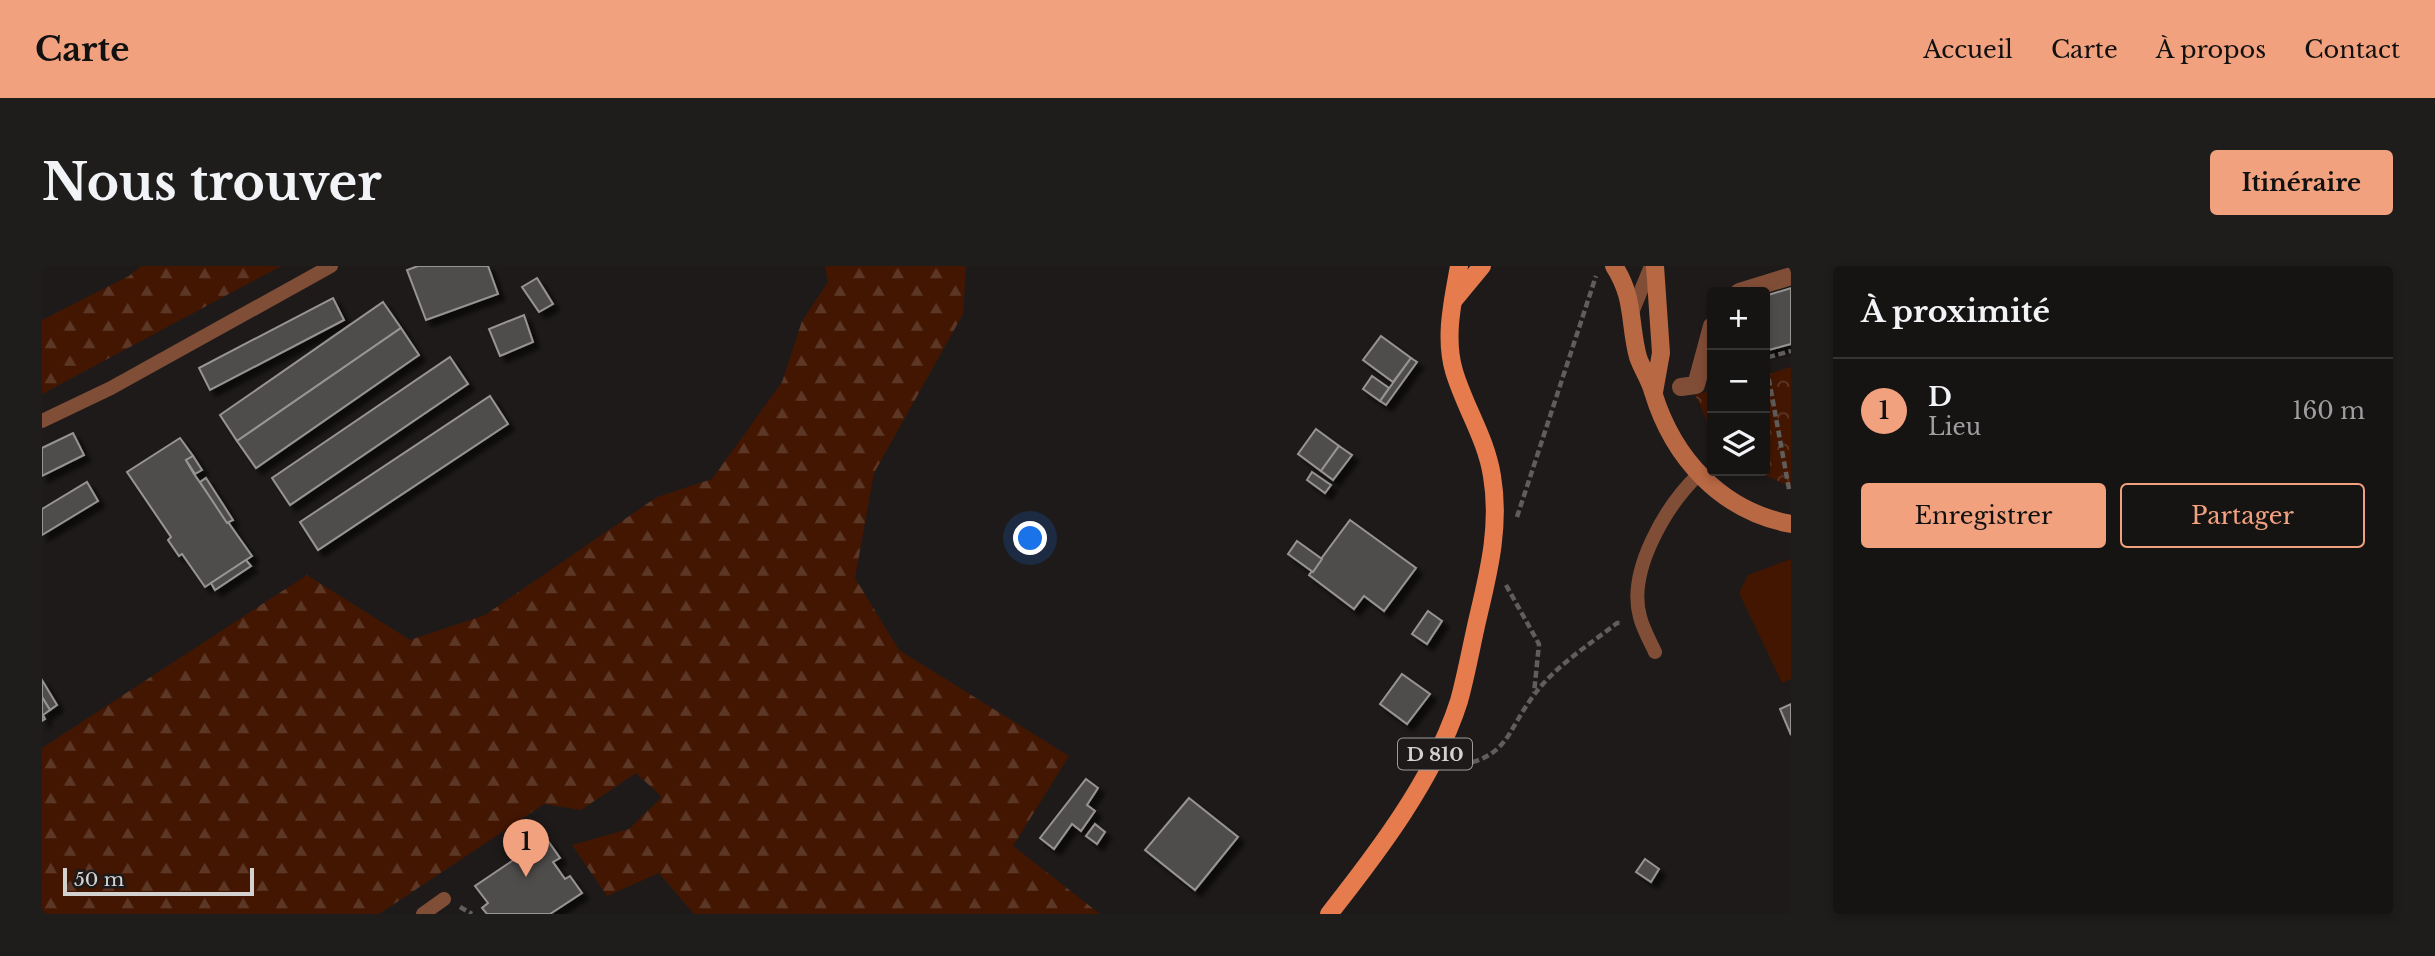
<!DOCTYPE html>
<html lang="fr">
<head>
<meta charset="utf-8">
<style>
  :root { --surface:#161413; --page:#1f1d1c; --text:#f1f3f6; --muted:#9e9ea0; --line:#353333; --accent:#f2a17e }
  body { margin:0; font-family:"Libre Baskerville",serif; background:var(--page); color:var(--text) }
  .controls { position:absolute; right:21px; top:21px; display:grid; overflow:hidden; border-radius:7px; box-shadow:0 4px 10px #0003 }
  .controls button { width:63px; height:63px; display:grid; place-items:center; padding:0; border:0; border-bottom:2px solid var(--line); background:var(--surface); color:var(--text); font:35px sans-serif }
  .scale { position:absolute; left:21px; bottom:18px; width:191px; box-sizing:border-box; padding-left:7px; border:4px solid #d3d2d1; border-top:0; font-size:19px; line-height:24px; white-space:nowrap; color:#d3d2d1; -webkit-text-stroke:5px #1d1a19; paint-order:stroke }
  .you { position:absolute; left:989px; top:273px; width:24px; height:24px; margin:-18px; border:5px solid #fff; border-radius:50%; background:#1a73e8; box-shadow:0 0 0 10px #1a73e833 }
  .badge { display:grid; place-items:center; width:46px; height:46px; border-radius:50%; background:var(--accent); color:#111; font-size:23px; font-weight:700 }
  .pin { position:absolute; translate:-50% -58px; filter:drop-shadow(0 2px 4px #0008) }
  .pin::after { content:''; position:absolute; top:37px; width:24px; height:21px; background:inherit; clip-path:polygon(0 0,100% 0,50% 100%) }
  .list { margin:0; padding:0; list-style:none }
  h2 { display:flex; justify-content:space-between; align-items:center; height:91px; margin:0; padding:0 28px; font-size:30px }
  h2 small { font-size:23px; font-weight:400; color:var(--muted) }
  .list li { display:grid; grid-template-columns:46px 1fr auto; gap:21px; align-items:center; box-sizing:border-box; height:105px; padding:0 28px; border-top:2px solid var(--line) }
  .list b { display:block; font-size:26px; white-space:nowrap }
  .list p { margin:0; font-size:23px; white-space:nowrap; color:var(--muted) }
  .list em { font-size:23px; font-style:normal; color:var(--muted) }
  .actions { display:flex; gap:14px; padding:21px 28px }
  .actions a { flex:1; padding:16px 0; border:2px solid var(--accent); border-radius:7px; text-align:center; font-size:24px; color:var(--accent) }
  .actions .main { background:var(--accent); color:#111 }
  .icon { flex:none; width:38px; height:38px; fill:none; stroke:currentColor; stroke-width:2; stroke-linecap:round; stroke-linejoin:round }
  .map { position:relative; flex:none; width:1749px; height:648px; overflow:hidden; border-radius:7px }
  header { display:flex; align-items:center; gap:42px; box-sizing:border-box; height:98px; padding:0 35px; background:var(--accent); color:#111 }
  header strong { font-size:33px }
  nav { display:flex; gap:38px; margin-inline-start:auto; font-size:24px }
  .intro { display:flex; align-items:center; justify-content:space-between; box-sizing:border-box; height:168px; padding:0 42px }
  h1 { margin:0; font-size:49px }
  .button { padding:18px 32px; border-radius:7px; background:var(--accent); color:#111; font-size:24px; font-weight:700 }
  main { display:flex; gap:42px; padding:0 42px }
  aside { flex:1; background:var(--surface); border-radius:7px; box-shadow:0 4px 10px #0003 }
  .map>svg:first-child { display:block }
  .green { fill:#431602 }
  .forest { fill:url(#forest-firs) }
  .park { fill:url(#park-crowns) }
  .building { fill:#4f4d4b; stroke:#979493; stroke-width:2; filter:url(#shadow) }
  .lines { fill:none; stroke-linecap:round; stroke-linejoin:round }
  .path { stroke:#605e5d; stroke-width:4.5; stroke-dasharray:7 3.5; stroke-linecap:butt }
  .lane { stroke:#804d37; stroke-width:14 }
  .street { stroke:#804d37; stroke-width:18 }
  .secondary { stroke:#b96844; stroke-width:18 }
  .primary { stroke:#e67c4d; stroke-width:18 }
  .labels { text-anchor:middle; stroke-width:6; stroke-linejoin:round; paint-order:stroke }
  .shield { fill:#1d1a19; stroke:#9c9b9a; stroke-width:2 }
  .shield-label { font-size:19px; font-weight:bold; fill:#d3d2d1 }
</style>
</head>
<body>
<header>
<strong>Carte</strong>
<nav><a>Accueil</a><a>Carte</a><a>À propos</a><a>Contact</a></nav>
</header>
<div class="intro"><h1>Nous trouver</h1><a class="button">Itinéraire</a></div>
<main>
<div class="map">
<svg width="1749" height="648" viewBox="0 0 1749 648">
  <defs>
    <pattern id="forest-firs" width="22" height="20" patternUnits="userSpaceOnUse" patternTransform="scale(1.75)"><rect width="22" height="20" fill="#431602"/><path d="M5 1l3.5 6h-7zM16 11l3.5 6h-7z" fill="#5d3726"/></pattern>
    <pattern id="park-crowns" width="20" height="18" patternUnits="userSpaceOnUse" patternTransform="scale(1.75)"><rect width="20" height="18" fill="#431602"/><path d="M2 6a3 3 0 1 1 6 0M12 15a3 3 0 1 1 6 0" fill="none" stroke="#5d3726"/></pattern>
    <filter id="shadow"><feDropShadow dx="6" dy="6" stdDeviation="2" flood-color="#0009"/></filter>
  </defs>
  <rect width="100%" height="100%" fill="#1d1a19"/>
  <polygon class="green" points="1749,293 1749,413 1740,417 1697,327 1706,309"/>
  <g class="forest">
    <polygon points="99,0 239,0 0,128 0,54 87,10"/>
    <polygon points="783,0 924,0 921,48 832,207 813,312 857,384 1027,490 971,580 1058,648 652,648 617,607 565,630 530,579 587,563 620,531 594,507 539,544 502,538 337,648 0,648 0,482 265,309 368,374 443,349 615,231 670,213 740,116 760,55 786,16"/>
  </g>
  <g class="park">
    <polygon points="1749,101 1749,221 1714,205 1723,205 1723,109"/>
    <polygon points="1670,124 1670,165 1653,129"/>
  </g>
  <g class="building">
    <polygon points="376,0 446,0 456,28 384,54 365,4"/>
    <polygon points="495,12 511,38 497,46 480,21"/>
    <polygon points="1749,22 1749,78 1723,85 1723,30"/>
    <polygon points="291,32 302,54 168,124 157,102"/>
    <polygon points="341,36 359,62 195,175 178,149"/>
    <polygon points="482,49 491,76 458,90 447,63"/>
    <polygon points="359,62 377,89 214,202 195,175"/>
    <polygon points="1339,70 1369,92 1351,116 1321,94"/>
    <polygon points="408,91 426,118 248,239 230,212"/>
    <polygon points="1369,92 1375,96 1344,139 1338,135"/>
    <polygon points="1330,110 1347,122 1338,135 1321,123"/>
    <polygon points="448,130 466,158 276,284 258,256"/>
    <polygon points="1274,163 1297,180 1279,205 1256,188"/>
    <polygon points="31,167 42,189 0,210 0,182"/>
    <polygon points="138,172 151,190 144,194 152,208 210,290 163,321 140,288 137,290 126,274 129,271 85,206"/>
    <polygon points="1297,180 1310,189 1291,214 1279,205"/>
    <polygon points="151,190 160,204 153,208 144,194"/>
    <polygon points="1270,206 1289,219 1283,227 1265,214"/>
    <polygon points="164,212 191,254 185,257 158,216"/>
    <polygon points="45,216 56,235 0,269 0,243"/>
    <polygon points="1308,254 1374,302 1342,345 1322,330 1312,343 1267,309"/>
    <polygon points="1255,275 1280,293 1271,306 1246,288"/>
    <polygon points="204,294 209,300 173,324 169,317"/>
    <polygon points="1386,345 1400,355 1385,378 1370,368"/>
    <polygon points="1360,408 1388,428 1365,458 1338,438"/>
    <polygon points="0,414 15,439 8,444 0,431"/>
    <polygon points="0,431 8,444 1,449 3,453 0,455"/>
    <polygon points="1749,438 1749,469 1738,443"/>
    <polygon points="1044,513 1056,522 1045,539 1053,545 1039,565 1030,558 1012,583 998,572"/>
    <polygon points="1147,532 1196,571 1153,624 1103,584"/>
    <polygon points="1053,558 1063,566 1055,578 1044,570"/>
    <polygon points="504,572 518,592 511,596 523,613 528,610 540,627 508,648 445,648 440,642 446,637 433,620"/>
    <polygon points="1603,593 1617,603 1609,616 1594,606"/>
  </g>
  <g class="lines">
    <g class="path">
      <polyline points="1747,223 1723,92 1749,85"/>
      <polyline points="1475,251 1554,10"/>
      <polyline points="1464,319 1497,378 1492,427"/>
      <path d="M 1410,501 C 1468,491 1462,469 1492,429 C 1513,400 1547,379 1575,357 L 1581,357"/>
      <polyline points="418,641 430,648"/>
    </g>
    <g class="lane">
      <polyline points="1591,44 1609,0"/>
      <polyline points="0,155 69,122 289,0"/>
      <path d="M 1613,386 C 1608,375 1601,363 1598,351 C 1585,305 1624,240 1656,209"/>
      <polyline points="381,648 402,633"/>
    </g>
    <g class="street">
      <polyline points="1697,26 1749,10"/>
      <polyline points="1639,121 1654,119 1670,60"/>
    </g>
    <g class="secondary">
      <path d="M 1572,0 C 1593,32 1587,58 1596,91 C 1600,103 1608,114 1611,126 C 1631,192 1679,245 1749,258"/>
      <polyline points="1612,126 1619,87 1613,0"/>
    </g>
    <g class="primary">
      <polyline points="1411,35 1440,0"/>
      <path d="M 1287,648 C 1336,586 1393,511 1417,435 C 1425,406 1430,376 1437,347 C 1448,301 1458,257 1450,210 C 1444,172 1423,142 1412,105 C 1402,71 1411,34 1417,0"/>
    </g>
  </g>
  <g class="labels">
    <rect class="shield" x="1356" y="472.5" width="74" height="31" rx="5"/>
    <g class="shield-label">
      <text x="1393" y="495">D 810</text>
    </g>
  </g>
</svg>
<div class="controls">
<button>+</button>
<button>−</button>
<button><svg class="icon" aria-label="layers" viewBox="0 0 24 24"><path d="M12 4l9 5-9 5-9-5zM3 14l9 5 9-5"/></svg></button>
</div>
<div class="scale">50 m</div>
<div class="you"></div>
<div class="pin badge" style="left:484px;top:611px">1</div>
</div>
<aside>
<h2>À proximité<small></small></h2>
<ul class="list">
<li><span class="badge">1</span><div><b>D</b><p>Lieu</p></div><em>160 m</em></li>
</ul>
<div class="actions"><a class="main">Enregistrer</a><a>Partager</a></div>
</aside>
</main>
</body>
</html>
